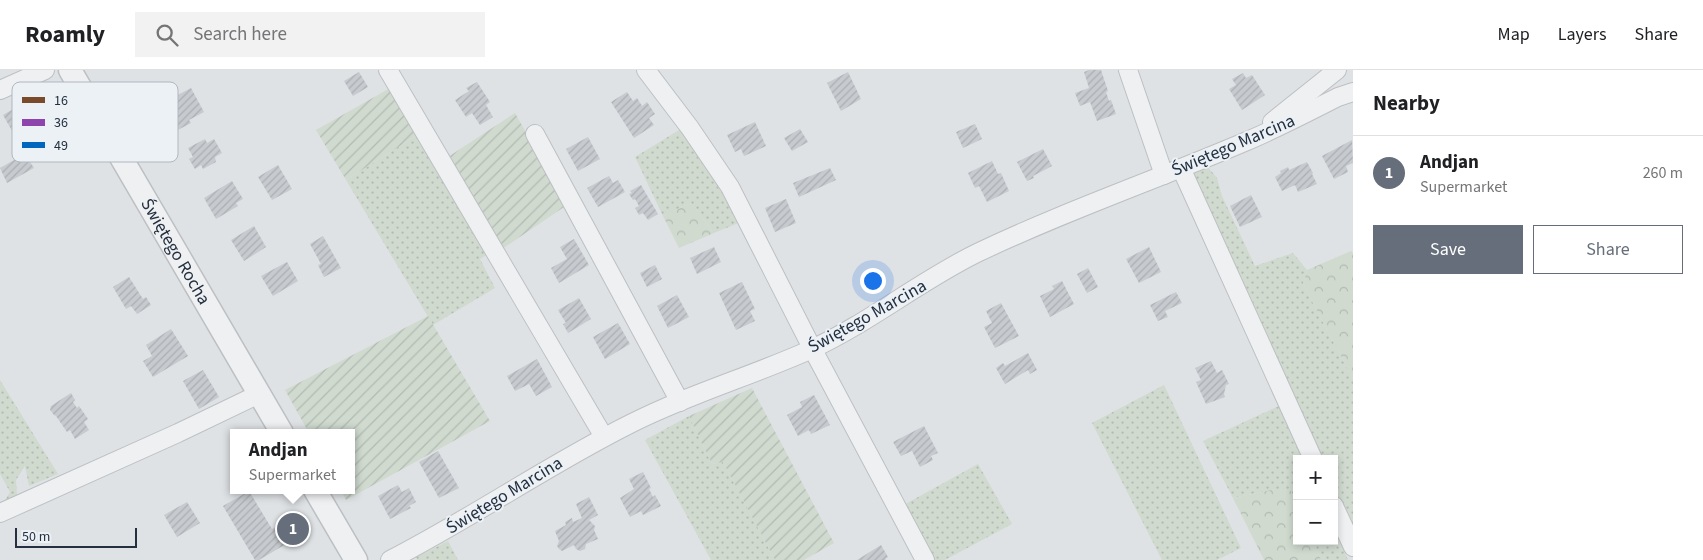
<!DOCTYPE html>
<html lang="en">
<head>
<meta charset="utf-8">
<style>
  :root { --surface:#fff; --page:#f2f2f2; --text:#202124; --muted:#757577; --line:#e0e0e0; --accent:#656e7a }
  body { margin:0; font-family:"Source Sans 3",sans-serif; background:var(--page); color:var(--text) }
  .controls { position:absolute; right:15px; bottom:15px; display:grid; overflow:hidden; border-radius:0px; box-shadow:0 2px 8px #0003 }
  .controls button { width:45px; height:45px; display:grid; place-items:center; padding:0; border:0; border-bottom:1px solid var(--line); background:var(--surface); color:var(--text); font:25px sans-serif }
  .scale { position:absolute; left:15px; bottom:12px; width:122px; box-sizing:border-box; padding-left:5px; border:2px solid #243040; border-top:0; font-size:14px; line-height:18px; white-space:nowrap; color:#243040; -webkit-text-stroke:4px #ecf1f6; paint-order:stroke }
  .you { position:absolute; left:872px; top:210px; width:18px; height:18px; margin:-12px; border:4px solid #fff; border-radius:50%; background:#1a73e8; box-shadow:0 0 0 8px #1a73e833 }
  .badge { display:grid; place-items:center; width:32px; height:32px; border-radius:50%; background:var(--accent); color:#fff; font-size:16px; font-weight:700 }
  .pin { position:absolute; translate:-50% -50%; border:2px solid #fff; box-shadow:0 1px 5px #0006 }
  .popup { position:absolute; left:230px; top:359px; width:125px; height:65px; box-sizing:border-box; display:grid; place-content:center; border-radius:0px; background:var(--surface); filter:drop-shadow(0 1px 4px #0005); font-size:16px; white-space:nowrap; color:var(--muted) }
  .popup b { font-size:19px; color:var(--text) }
  .popup::after { content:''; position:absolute; left:50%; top:100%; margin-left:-10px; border:10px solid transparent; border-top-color:var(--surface) }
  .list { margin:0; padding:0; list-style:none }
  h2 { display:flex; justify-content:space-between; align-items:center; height:65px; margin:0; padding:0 20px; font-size:21px }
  h2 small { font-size:16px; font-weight:400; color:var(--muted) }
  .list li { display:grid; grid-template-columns:32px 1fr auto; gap:15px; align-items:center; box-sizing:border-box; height:75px; padding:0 20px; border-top:1px solid var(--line) }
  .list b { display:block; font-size:19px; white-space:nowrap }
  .list p { margin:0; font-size:16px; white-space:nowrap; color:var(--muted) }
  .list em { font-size:16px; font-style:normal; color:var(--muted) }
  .actions { display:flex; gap:10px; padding:15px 20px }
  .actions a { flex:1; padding:11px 0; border:1px solid var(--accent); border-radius:0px; text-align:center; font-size:18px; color:var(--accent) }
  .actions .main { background:var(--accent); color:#fff }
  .icon { flex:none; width:28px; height:28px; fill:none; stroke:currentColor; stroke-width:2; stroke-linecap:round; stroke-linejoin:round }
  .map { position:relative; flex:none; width:1353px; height:490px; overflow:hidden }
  header { display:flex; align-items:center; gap:30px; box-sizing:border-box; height:70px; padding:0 25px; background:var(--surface); border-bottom:1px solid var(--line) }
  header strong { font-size:24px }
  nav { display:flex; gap:28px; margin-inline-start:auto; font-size:18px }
  .search { width:350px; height:45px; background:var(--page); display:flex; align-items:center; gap:12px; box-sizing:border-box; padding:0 18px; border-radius:0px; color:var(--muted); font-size:19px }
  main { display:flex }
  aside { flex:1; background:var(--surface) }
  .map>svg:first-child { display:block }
  .grass { fill:url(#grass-dots) }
  .forest { fill:url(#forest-crowns) }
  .garden { fill:url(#garden-furrows) }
  .building { fill:url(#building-hatch) }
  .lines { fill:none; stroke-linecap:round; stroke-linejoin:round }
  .minor-casing { stroke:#bdc0c3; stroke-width:20 }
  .tertiary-casing { stroke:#bdc0c3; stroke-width:25 }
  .minor { stroke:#eff0f2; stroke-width:18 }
  .tertiary { stroke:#eff0f2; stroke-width:22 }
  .labels { text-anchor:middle; stroke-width:4; stroke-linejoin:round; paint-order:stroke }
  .street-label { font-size:18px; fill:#243040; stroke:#ecf1f6 }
  .key { fill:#ecf1f6; stroke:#b0b7bf; stroke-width:1 }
  .key-label { font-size:14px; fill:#243040 }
</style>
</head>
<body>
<header>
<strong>Roamly</strong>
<div class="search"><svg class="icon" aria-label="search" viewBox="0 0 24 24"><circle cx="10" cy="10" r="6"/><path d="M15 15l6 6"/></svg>Search here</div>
<nav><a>Map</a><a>Layers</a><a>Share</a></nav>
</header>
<main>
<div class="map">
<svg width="1353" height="490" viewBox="0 0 1353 490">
  <defs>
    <pattern id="grass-dots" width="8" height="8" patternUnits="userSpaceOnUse" patternTransform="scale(1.25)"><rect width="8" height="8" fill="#d0dacf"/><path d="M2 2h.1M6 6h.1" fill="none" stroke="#b2bbb3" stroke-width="1.8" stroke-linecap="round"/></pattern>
    <pattern id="forest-crowns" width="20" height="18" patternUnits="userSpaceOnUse" patternTransform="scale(1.25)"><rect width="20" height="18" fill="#d0dacf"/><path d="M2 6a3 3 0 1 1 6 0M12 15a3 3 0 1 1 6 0" fill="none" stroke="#b2bbb3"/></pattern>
    <pattern id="garden-furrows" width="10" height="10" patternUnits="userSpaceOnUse" patternTransform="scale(1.25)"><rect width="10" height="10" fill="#d0dacf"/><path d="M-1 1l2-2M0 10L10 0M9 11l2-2" fill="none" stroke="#b2bbb3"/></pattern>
    <pattern id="building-hatch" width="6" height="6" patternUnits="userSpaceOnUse" patternTransform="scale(1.25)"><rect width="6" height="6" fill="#c7cace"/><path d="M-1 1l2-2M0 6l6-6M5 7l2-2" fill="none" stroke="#abaeb2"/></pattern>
  </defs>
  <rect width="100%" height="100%" fill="#dfe2e5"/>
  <g class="grass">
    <polygon points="684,57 715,112 741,152 714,163 691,133 663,146 635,87"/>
    <polygon points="419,64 488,184 480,189 495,218 433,255 346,110"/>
    <polygon points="1208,97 1217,108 1222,126 1255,196 1293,183 1307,200 1303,214 1353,309 1353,461 1334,419 1334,389 1321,389 1189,105"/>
    <polygon points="0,310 58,404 29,416 25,396 16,410 17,426 4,432 10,422 0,404"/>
    <polygon points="1164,315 1241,478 1217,490 1162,490 1092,353"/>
    <polygon points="1283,334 1306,389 1297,389 1297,434 1290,419 1275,419 1233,428 1203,371"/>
    <polygon points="689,346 712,394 723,392 775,490 711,490 645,370"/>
    <polygon points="978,394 1012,454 945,490 928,490 900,437"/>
    <polygon points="1334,457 1348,490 1321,490 1313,471 1334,471"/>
    <polygon points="448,471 458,490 417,490 416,487"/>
  </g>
  <g class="forest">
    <polygon points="691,133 714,163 679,178 663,146"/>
    <polygon points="1351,181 1353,183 1353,309 1303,214 1307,200"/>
    <polygon points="1275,419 1290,419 1297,434 1297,471 1313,471 1321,490 1264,490 1233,428"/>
  </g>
  <g class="garden">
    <polygon points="392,17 419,64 346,110 316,60"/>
    <polygon points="515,43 567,135 502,179 448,87"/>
    <polygon points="428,246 490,351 346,430 341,420 352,420 352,363 309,363 285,320"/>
    <polygon points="752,318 834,473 804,490 775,490 723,392 712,394 689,346"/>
  </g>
  <g class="building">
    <polygon points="1089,0 1101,0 1108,21 1106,22 1109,31 1111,30 1116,44 1097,51 1090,32 1080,36 1075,23 1089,18 1084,2"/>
    <polygon points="359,2 368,17 353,26 344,11"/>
    <polygon points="848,2 861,29 841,41 827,13"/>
    <polygon points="1243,3 1246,8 1252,5 1265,25 1242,40 1229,19 1236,15 1232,9"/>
    <polygon points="477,12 490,32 486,35 493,47 480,55 472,43 466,47 455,30 469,21 466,18"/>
    <polygon points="191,18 204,42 189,50 191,53 174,62 160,38 169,33 170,35 176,32 174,27"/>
    <polygon points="627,22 633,31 637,28 642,36 647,32 655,44 649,48 654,55 634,68 611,32"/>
    <polygon points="25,32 28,38 37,33 52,60 44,65 41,60 19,73 3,45"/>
    <polygon points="755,52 766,76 744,86 741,79 735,82 727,65"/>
    <polygon points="975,54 982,69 963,78 956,62"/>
    <polygon points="800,59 808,72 792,81 784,68"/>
    <polygon points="588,67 600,89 578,101 566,79"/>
    <polygon points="205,69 207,73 214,69 222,83 215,87 216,92 203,99 201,95 195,99 189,89 193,87 188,78"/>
    <polygon points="1352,70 1353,93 1346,96 1348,102 1334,109 1322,86"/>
    <polygon points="1043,79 1052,96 1033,106 1034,108 1027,111 1017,92"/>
    <polygon points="25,84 34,98 7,113 0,98"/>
    <polygon points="992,91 998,104 1001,103 1009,121 987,132 979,116 975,118 968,103"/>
    <polygon points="1307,92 1313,103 1312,104 1317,114 1298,122 1295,115 1282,121 1275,107 1281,103 1280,101 1288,97 1289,100"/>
    <polygon points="278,95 292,119 272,130 258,107"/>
    <polygon points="830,98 836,110 799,127 793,113"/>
    <polygon points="609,106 613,113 618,110 625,122 598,137 587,118"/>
    <polygon points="232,111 243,129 236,133 238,136 216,149 204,128"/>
    <polygon points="641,115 658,144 648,150 643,143 639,145 635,138 639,136 635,129 633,130 629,124 632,123 630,121"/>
    <polygon points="1251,125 1262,147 1240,157 1230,136"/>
    <polygon points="786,129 796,153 775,162 765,138"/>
    <polygon points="254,156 266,177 244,191 231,170"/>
    <polygon points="323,166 341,198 324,207 318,195 321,194 310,174"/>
    <polygon points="574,169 589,195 559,213 551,198 567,189 560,177"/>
    <polygon points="714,177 721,192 697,204 690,188"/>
    <polygon points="1149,177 1161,202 1139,213 1126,189"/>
    <polygon points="287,192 298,211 273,226 261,206"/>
    <polygon points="655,195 662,209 647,217 640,203"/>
    <polygon points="1088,198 1098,217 1087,223 1077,204"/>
    <polygon points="129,207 143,229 146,227 151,235 137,244 131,236 126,239 113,217"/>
    <polygon points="1062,211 1074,234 1050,247 1040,226 1054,219 1052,216"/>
    <polygon points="742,212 755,239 750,241 755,251 736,260 719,223"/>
    <polygon points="1176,222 1182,233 1165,241 1168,247 1158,251 1150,235"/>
    <polygon points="677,225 689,247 668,258 657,236"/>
    <polygon points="579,228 591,249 568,263 563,254 566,253 558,240"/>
    <polygon points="1001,233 1019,266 995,278 984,257 992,253 986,241"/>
    <polygon points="618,253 630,274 605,289 593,267"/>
    <polygon points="171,259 188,286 153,307 143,291 152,286 146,275"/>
    <polygon points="1028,283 1037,300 1030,304 1028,300 1005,314 996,298 1003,293 1005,296"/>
    <polygon points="537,289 552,317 536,326 529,314 515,321 507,306"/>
    <polygon points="1211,291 1217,303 1222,300 1229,314 1226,315 1224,324 1225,327 1206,334 1196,312 1201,310 1195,298"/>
    <polygon points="203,300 219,327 199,339 183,311"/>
    <polygon points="71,323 75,330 73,332 77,338 79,336 88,349 84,352 89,360 75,369 70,360 67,362 56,346 54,345 50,340 51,336"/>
    <polygon points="814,325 830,355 811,364 809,360 798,366 787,345 802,337 800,332"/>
    <polygon points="924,356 938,383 931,386 933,390 920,397 912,381 901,386 893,372"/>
    <polygon points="438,381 459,418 439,428 419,392"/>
    <polygon points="643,402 651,418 649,419 653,427 655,425 661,436 643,445 641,441 630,447 620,428 634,419 629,409"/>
    <polygon points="398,415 402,422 409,418 416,432 409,436 411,438 390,449 378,426"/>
    <polygon points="249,421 272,459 293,447 303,464 259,490 255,490 223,436"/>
    <polygon points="589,427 598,445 589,450 595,456 594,460 598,469 586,474 585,479 580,481 576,479 574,475 562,481 559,479 557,476 559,471 555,461 566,455 565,452 572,448 573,452 582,448 576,434"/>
    <polygon points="187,432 200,453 177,467 164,445"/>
    <polygon points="881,475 888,487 885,489 886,490 857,490"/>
  </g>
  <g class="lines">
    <defs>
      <g id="minor">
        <polyline points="388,0 604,367"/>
        <polyline points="646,0 690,58 730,117 812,278 925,490"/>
        <polyline points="1128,0 1164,105"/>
        <polyline points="0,20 45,0"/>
        <polyline points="1272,52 1337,0"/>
        <polyline points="535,64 680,332"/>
        <polyline points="1181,98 1313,389"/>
        <polyline points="1334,436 1353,477"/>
        <polyline points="0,443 178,363 259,324"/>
        <path d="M 390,490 C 472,448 548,395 630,354 C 689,324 752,306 812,279 C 870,252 920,211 977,183 C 1065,141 1158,109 1247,71 C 1278,58 1308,42 1338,27 L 1353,22"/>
      </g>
      <g id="tertiary">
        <path id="s1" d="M 70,0 L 282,363"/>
        <polyline points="315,420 356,490"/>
      </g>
    </defs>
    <use href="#minor" class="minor-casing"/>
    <use href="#tertiary" class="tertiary-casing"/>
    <use href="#minor" class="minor"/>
    <use href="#tertiary" class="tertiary"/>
  </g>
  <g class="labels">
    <g class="street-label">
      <text transform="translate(1233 75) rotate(-23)" y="6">Świętego Marcina</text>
      <text dy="6" stroke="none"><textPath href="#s1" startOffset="210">Świętego Rocha</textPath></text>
      <text transform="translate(867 246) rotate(-29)" y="6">Świętego Marcina</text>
      <text transform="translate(504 425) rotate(-31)" y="6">Świętego Marcina</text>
    </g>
  </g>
  <rect x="12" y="12" width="166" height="80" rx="8" class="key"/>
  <rect x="22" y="27" width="23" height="6" fill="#7a4b2a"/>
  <rect x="22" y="49" width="23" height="7" fill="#8e44ad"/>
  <rect x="22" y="72" width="23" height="6" fill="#0065bd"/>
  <g class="key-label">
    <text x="54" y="35">16</text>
    <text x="54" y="57">36</text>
    <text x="54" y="80">49</text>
  </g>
</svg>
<div class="controls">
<button>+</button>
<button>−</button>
</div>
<div class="scale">50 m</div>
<div class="you"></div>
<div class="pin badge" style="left:293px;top:459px">1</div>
<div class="popup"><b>Andjan</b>Supermarket</div>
</div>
<aside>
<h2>Nearby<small></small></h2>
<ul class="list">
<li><span class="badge">1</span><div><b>Andjan</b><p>Supermarket</p></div><em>260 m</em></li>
</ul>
<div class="actions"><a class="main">Save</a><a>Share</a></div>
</aside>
</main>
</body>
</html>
